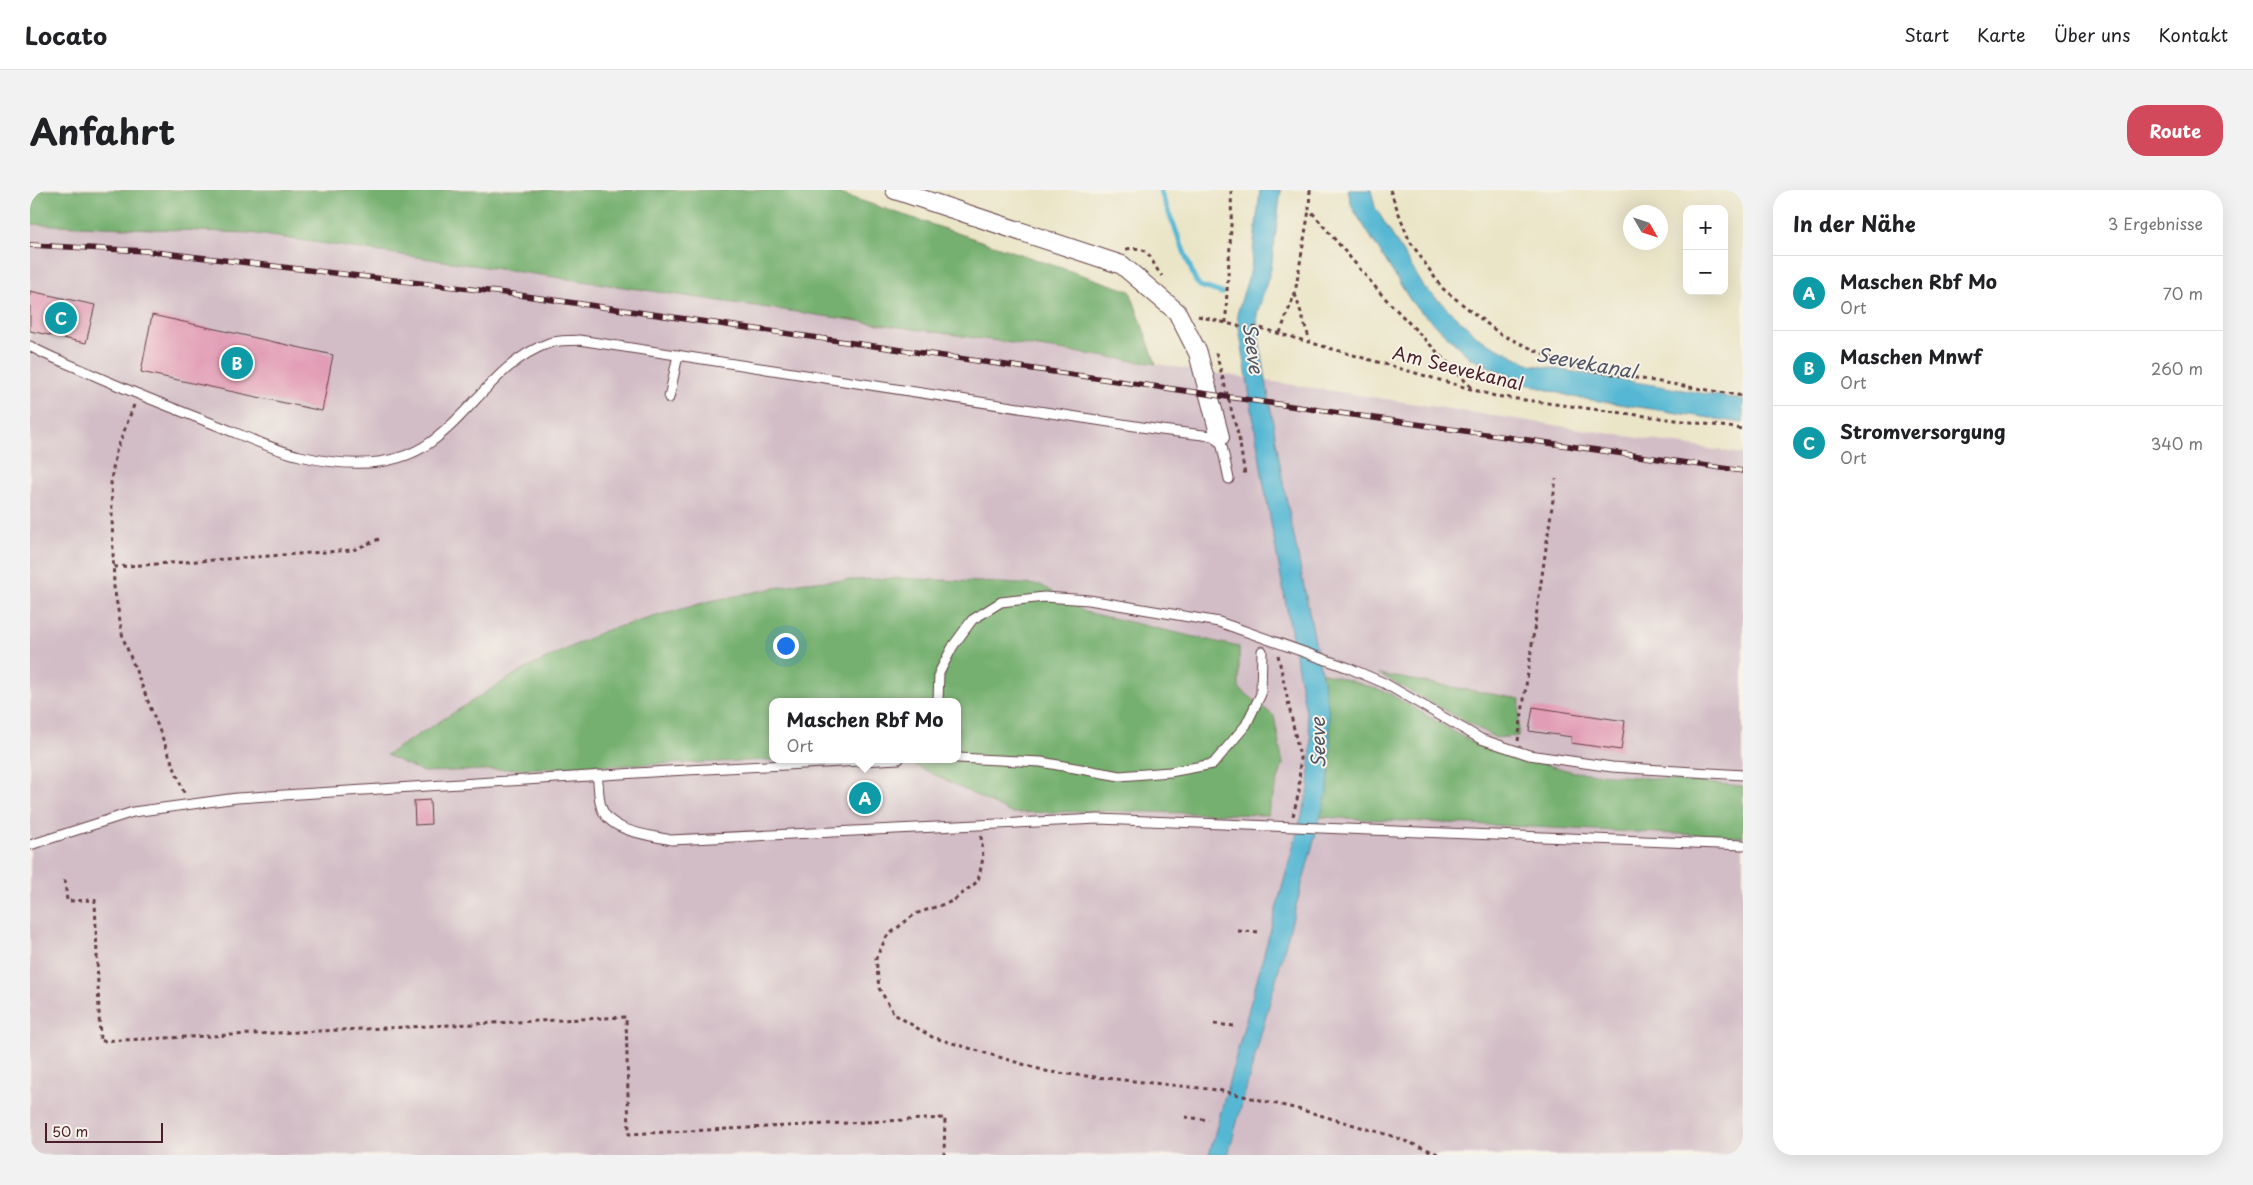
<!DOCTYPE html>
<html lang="de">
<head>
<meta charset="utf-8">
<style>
  :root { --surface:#fff; --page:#f2f2f2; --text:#202124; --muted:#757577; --line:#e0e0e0; --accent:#d1495b }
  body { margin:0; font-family:"Playpen Sans",sans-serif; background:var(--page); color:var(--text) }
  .controls { position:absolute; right:15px; top:15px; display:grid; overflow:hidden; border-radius:10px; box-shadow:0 5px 20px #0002 }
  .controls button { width:45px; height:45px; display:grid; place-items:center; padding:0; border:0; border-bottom:1px solid var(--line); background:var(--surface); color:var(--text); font:25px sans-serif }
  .compass { position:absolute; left:1593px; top:15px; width:45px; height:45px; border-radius:50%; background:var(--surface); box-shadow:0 5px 20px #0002; rotate:129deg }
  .scale { position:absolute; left:15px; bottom:12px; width:118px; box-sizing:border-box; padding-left:5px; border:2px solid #4a1f2b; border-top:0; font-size:14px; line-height:18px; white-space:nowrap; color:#4a1f2b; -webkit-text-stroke:4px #f7f3e8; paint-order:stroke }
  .you { position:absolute; left:755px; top:455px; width:18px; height:18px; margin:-12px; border:4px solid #fff; border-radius:50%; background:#1a73e8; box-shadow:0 0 0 8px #1a73e833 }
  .badge { display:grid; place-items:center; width:32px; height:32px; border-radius:50%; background:var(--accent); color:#fff; font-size:16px; font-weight:700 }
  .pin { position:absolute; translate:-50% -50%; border:2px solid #fff; box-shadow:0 1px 5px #0006 }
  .popup { position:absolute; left:739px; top:508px; width:192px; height:65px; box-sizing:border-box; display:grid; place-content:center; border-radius:10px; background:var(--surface); filter:drop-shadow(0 1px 4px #0005); font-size:16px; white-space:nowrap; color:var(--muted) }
  .popup b { font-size:19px; color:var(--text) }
  .popup::after { content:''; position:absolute; left:50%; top:100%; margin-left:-10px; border:10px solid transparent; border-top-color:var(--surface) }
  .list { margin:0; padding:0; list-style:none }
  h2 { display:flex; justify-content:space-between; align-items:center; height:65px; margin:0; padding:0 20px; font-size:21px }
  h2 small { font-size:16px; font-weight:400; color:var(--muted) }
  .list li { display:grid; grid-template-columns:32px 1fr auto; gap:15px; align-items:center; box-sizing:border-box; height:75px; padding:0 20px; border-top:1px solid var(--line) }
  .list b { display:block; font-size:19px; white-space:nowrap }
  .list p { margin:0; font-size:16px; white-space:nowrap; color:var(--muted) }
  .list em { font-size:16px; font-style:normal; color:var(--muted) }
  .map { position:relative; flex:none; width:1713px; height:965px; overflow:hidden; border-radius:20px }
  header { display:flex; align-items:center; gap:30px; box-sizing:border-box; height:70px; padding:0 25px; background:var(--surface); border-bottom:1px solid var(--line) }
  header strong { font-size:24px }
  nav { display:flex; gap:28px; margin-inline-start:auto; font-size:18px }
  .intro { display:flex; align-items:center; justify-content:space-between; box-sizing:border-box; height:120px; padding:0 30px }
  h1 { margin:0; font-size:35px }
  .button { padding:12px 22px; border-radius:20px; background:var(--accent); color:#fff; font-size:18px; font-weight:700 }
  main { display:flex; gap:30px; padding:0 30px }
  aside { flex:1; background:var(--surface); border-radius:20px; box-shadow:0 5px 20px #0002 }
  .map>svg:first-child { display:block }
  .industrial { fill:#d2bdc6; fill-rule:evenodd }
  .forest { fill:#76b06f; stroke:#60684d }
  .water { fill:#54b7d3; stroke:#4f6b7f }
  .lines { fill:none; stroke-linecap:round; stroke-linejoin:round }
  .stream { stroke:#54b7d3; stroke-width:5 }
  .building { fill:#e29db6 }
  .lane-casing { stroke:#623d43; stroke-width:11 }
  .street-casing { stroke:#623d43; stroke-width:20 }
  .path { stroke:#623d43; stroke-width:3; stroke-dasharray:4 4; stroke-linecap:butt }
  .lane { stroke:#fff; stroke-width:9 }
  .street { stroke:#fff; stroke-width:18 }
  .rail-casing { stroke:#4a1f2b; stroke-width:5.5 }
  .rail { stroke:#f7f3e8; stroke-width:4; stroke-dasharray:11; stroke-linecap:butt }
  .labels { text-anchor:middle; stroke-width:4; stroke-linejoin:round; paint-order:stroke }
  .street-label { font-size:18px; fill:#4a1f2b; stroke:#f7f3e8 }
  .water-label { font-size:19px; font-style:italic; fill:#4e5466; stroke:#f7f3e8 }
</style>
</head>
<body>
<header>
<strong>Locato</strong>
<nav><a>Start</a><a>Karte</a><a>Über uns</a><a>Kontakt</a></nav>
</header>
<div class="intro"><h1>Anfahrt</h1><a class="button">Route</a></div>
<main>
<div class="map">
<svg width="1713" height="965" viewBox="0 0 1713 965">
  <rect width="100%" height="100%" fill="#f7f3e8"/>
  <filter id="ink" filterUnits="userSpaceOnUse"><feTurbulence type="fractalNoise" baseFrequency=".02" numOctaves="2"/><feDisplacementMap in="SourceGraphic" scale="10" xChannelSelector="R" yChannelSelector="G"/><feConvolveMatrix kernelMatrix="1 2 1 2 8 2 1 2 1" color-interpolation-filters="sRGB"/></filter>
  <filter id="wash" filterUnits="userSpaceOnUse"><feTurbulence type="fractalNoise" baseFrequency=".0096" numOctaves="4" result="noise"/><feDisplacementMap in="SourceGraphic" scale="20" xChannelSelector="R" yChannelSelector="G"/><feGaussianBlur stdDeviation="1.12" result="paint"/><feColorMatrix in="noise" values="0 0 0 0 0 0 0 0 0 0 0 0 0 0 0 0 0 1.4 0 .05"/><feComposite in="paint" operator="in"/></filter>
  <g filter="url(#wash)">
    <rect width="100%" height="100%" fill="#ebe5c8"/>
    <path class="industrial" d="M 0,0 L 799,0 L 1100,101 L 1126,174 L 1713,264 L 1713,965 L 0,965 ZM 742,512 L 928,512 L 928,569 L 742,569 Z"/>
    <g class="forest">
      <polygon points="0,0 799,0 1100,101 1126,174 220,43 0,34"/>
      <polygon points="868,388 1011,395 1055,422 1209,457 1209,498 1244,526 1253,574 1237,625 1075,621 981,623 873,569 928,569 928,512 742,512 742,569 776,569 393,582 356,565 487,483 574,441 680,411 775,392"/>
      <path d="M 1291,482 L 1357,502 L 1450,557 L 1544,582 L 1713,596 L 1713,647 L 1290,627 C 1304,578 1301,532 1291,482 Z"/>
      <polygon points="1349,484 1490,509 1488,546 1466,548"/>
    </g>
    <g class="water">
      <polygon points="1230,0 1251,0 1241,79 1227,124 1228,142 1252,287 1298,516 1301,557 1298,599 1198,965 1179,965 1279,599 1281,549 1233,290 1207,124 1221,79"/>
      <polygon points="1318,0 1341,0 1345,17 1394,97 1450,149 1502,175 1713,210 1713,233 1543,207 1496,194 1440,168 1382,113 1322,17"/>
    </g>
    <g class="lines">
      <polyline class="stream" points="1130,0 1166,92 1170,96 1192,103"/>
    </g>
    <g id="blocks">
      <g class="building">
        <polygon points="0,101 65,115 56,153 0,141"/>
        <polygon points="122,125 303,165 292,221 111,182"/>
        <polygon points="1503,517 1595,531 1591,560 1541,553 1542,547 1499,541"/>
        <polygon points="848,598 849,618 822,619 821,599"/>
        <polygon points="400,610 401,634 385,635 384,611"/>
      </g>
    </g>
  </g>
  <g filter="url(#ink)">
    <use href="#blocks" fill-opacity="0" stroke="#623d43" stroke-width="1"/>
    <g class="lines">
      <defs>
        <g id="lane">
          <path d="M 0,156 C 16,166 35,172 52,180 C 94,199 137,216 181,233 C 210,244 240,259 270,266 C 313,276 364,279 401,252 C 443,222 468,171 519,153 C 528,150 540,151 549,150 L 1131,240 L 1190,247 L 1199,289"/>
          <polyline points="639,208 648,165"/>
          <polyline points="908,512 909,483 923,456 942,430 971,412 1014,407 1059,410 1189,432 1319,478 1354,493 1451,549 1499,565 1582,577 1713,585"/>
          <polyline points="928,568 1011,572 1090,586 1140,582 1183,574 1216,535 1231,504 1232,461"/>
          <path d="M 567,585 C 569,595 568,606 571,616 C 578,642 619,645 641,650 L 1068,629 L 1713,655"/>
          <polyline points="0,655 103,622 207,608 638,581 869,569"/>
        </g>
        <polyline id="street" points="865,0 1092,75 1147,122 1168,163 1190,247"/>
      </defs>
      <use href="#lane" class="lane-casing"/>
      <use href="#street" class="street-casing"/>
      <g class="path">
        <polyline points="1280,0 1279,19 1352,105 1442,198"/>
        <polyline points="1360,0 1379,50 1412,98 1470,144 1541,177 1713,206"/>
        <path d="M 1096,59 C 1122,55 1118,69 1132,86"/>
        <polyline points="1265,104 1280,151"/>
        <polyline points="1168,126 1208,136 1230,138 1465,206 1713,239"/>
        <path d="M 1196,133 C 1196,89 1203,45 1201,0"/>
        <polyline points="1250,143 1265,103 1279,20"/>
        <polyline points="1186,163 1209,248 1215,285"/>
        <polyline points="104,215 86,262 81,290 84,397 93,448 155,605"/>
        <polyline points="84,377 323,360 349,349"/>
        <polyline points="1248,465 1270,567 1269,601 1263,626"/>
        <polyline points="1488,551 1526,289"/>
        <polyline points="951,646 953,668 948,691 923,711 885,724 857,746 846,768 849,798 864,824 902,847 1019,882 1188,900 1272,920 1362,946 1411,965"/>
        <polyline points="35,690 37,711 65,710 70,851 596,827 599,944 915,928 914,965"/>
        <polyline points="1208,741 1231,742"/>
        <polyline points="1184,834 1205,836"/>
        <polyline points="1155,927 1179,930"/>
      </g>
      <use href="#lane" class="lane"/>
      <use href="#street" class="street"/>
      <defs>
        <polyline id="rail" points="0,55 116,61 475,103 1713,281"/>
      </defs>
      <use href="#rail" class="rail-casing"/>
      <use href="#rail" class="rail"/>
    </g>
  </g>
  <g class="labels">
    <g class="street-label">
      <text transform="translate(1428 179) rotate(14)" y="6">Am Seevekanal</text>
    </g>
    <g class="water-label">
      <text transform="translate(1223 158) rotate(82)" y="7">Seeve</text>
      <text transform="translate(1556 173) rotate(10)" y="7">Seevekanal</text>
      <text transform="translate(1288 553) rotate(-91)" y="7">Seeve</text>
    </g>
  </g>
</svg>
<div class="controls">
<button>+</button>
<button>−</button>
</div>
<svg class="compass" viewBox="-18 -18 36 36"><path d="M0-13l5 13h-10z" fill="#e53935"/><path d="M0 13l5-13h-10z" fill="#757577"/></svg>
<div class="scale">50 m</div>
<div class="you"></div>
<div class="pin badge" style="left:835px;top:608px;background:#0f9aa8">A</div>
<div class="popup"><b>Maschen Rbf Mo</b>Ort</div>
<div class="pin badge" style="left:207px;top:173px;background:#0f9aa8">B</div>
<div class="pin badge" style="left:31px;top:128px;background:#0f9aa8">C</div>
</div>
<aside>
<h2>In der Nähe<small>3 Ergebnisse</small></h2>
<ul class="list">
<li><span class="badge" style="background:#0f9aa8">A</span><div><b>Maschen Rbf Mo</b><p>Ort</p></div><em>70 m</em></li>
<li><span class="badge" style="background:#0f9aa8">B</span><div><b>Maschen Mnwf</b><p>Ort</p></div><em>260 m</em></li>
<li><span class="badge" style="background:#0f9aa8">C</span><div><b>Stromversorgung</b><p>Ort</p></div><em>340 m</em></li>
</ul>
</aside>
</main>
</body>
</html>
